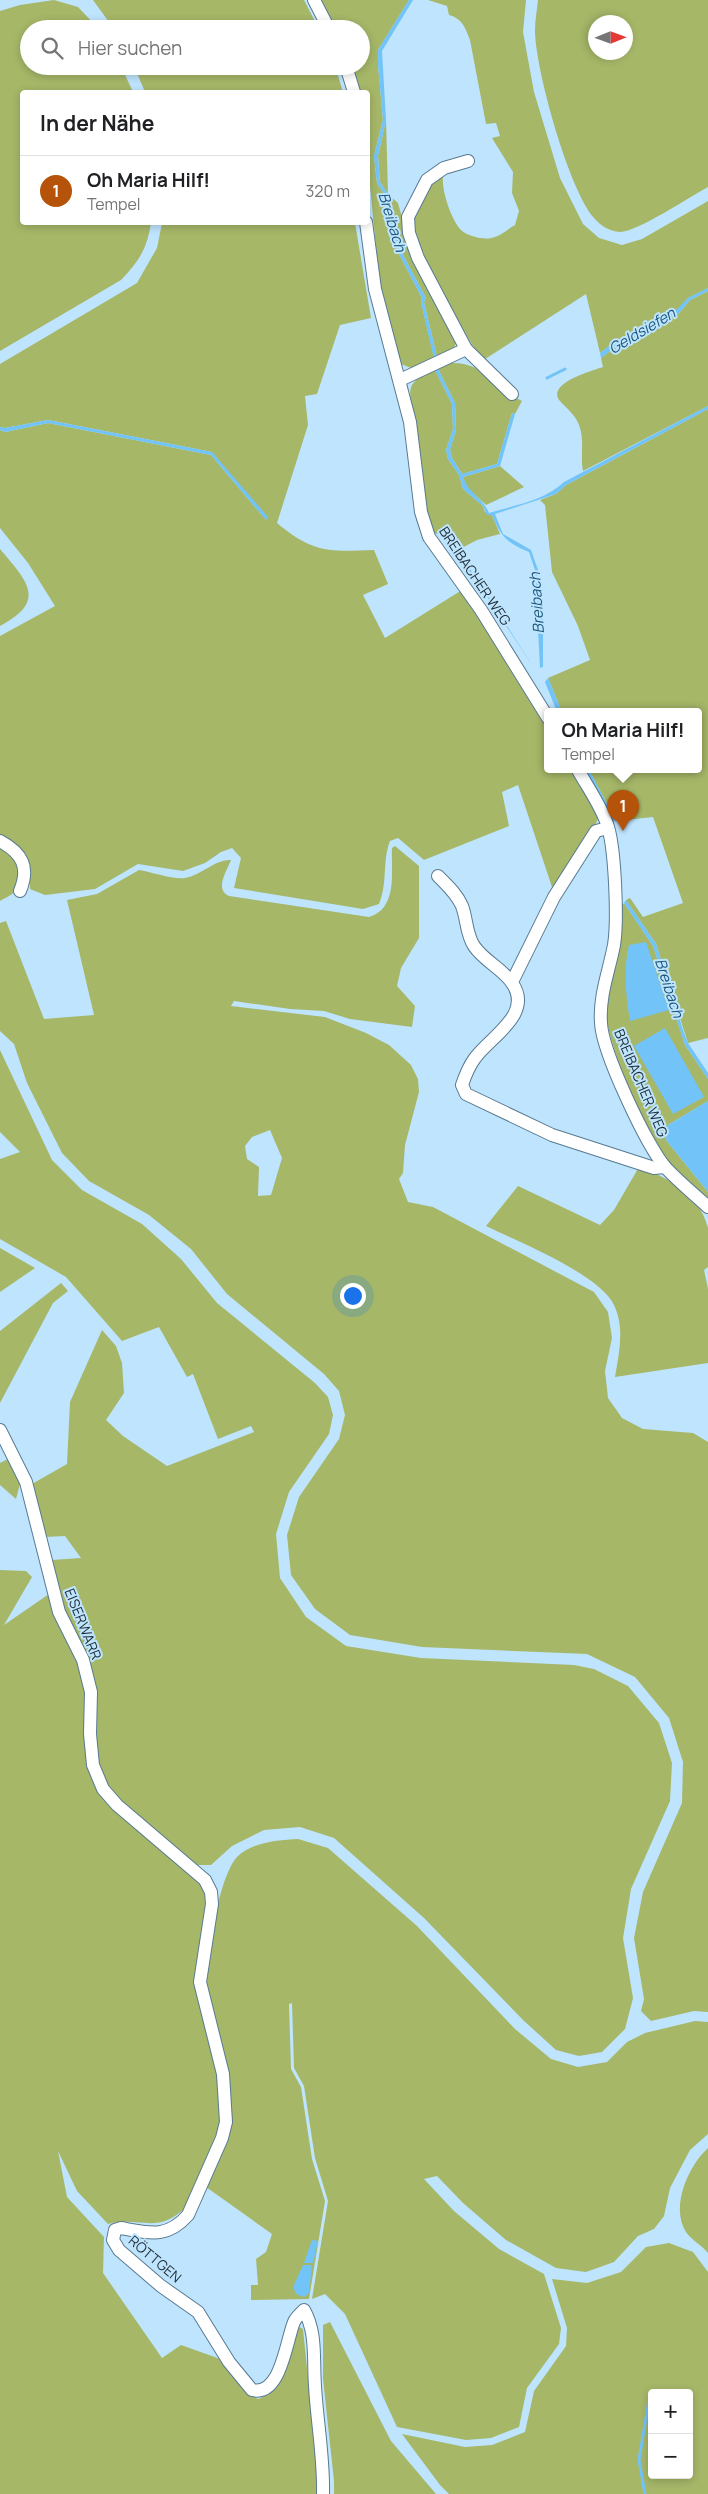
<!DOCTYPE html>
<html lang="de">
<head>
<meta charset="utf-8">
<style>
  :root { --surface:#fff; --page:#f6f6f6; --text:#202124; --muted:#757577; --line:#e0e0e0; --accent:#b45309 }
  body { margin:0; font-family:Manrope,sans-serif; background:var(--page); color:var(--text) }
  .controls { position:absolute; right:15px; bottom:15px; display:grid; overflow:hidden; border-radius:5px; box-shadow:0 2px 8px #0003 }
  .controls button { width:45px; height:45px; display:grid; place-items:center; padding:0; border:0; border-bottom:1px solid var(--line); background:var(--surface); color:var(--text); font:25px sans-serif }
  .compass { position:absolute; left:588px; top:15px; width:45px; height:45px; border-radius:50%; background:var(--surface); box-shadow:0 2px 8px #0003; rotate:89deg }
  .you { position:absolute; left:352px; top:1295px; width:18px; height:18px; margin:-12px; border:4px solid #fff; border-radius:50%; background:#1a73e8; box-shadow:0 0 0 8px #1a73e833 }
  .badge { display:grid; place-items:center; width:32px; height:32px; border-radius:50%; background:var(--accent); color:#fff; font-size:16px; font-weight:700 }
  .pin { position:absolute; translate:-50% -41px; filter:drop-shadow(0 1px 2px #0008) }
  .pin::after { content:''; position:absolute; top:26px; width:18px; height:15px; background:inherit; clip-path:polygon(0 0,100% 0,50% 100%) }
  .popup { position:absolute; left:544px; top:708px; width:158px; height:65px; box-sizing:border-box; display:grid; place-content:center; border-radius:5px; background:var(--surface); filter:drop-shadow(0 1px 4px #0005); font-size:16px; white-space:nowrap; color:var(--muted) }
  .popup b { font-size:19px; color:var(--text) }
  .popup::after { content:''; position:absolute; left:50%; top:100%; margin-left:-10px; border:10px solid transparent; border-top-color:var(--surface) }
  .list { margin:0; padding:0; list-style:none }
  h2 { display:flex; justify-content:space-between; align-items:center; height:65px; margin:0; padding:0 20px; font-size:21px }
  h2 small { font-size:16px; font-weight:400; color:var(--muted) }
  .list li { display:grid; grid-template-columns:32px 1fr auto; gap:15px; align-items:center; box-sizing:border-box; height:70px; padding:0 20px; border-top:1px solid var(--line) }
  .list b { display:block; font-size:19px; white-space:nowrap }
  .list p { margin:0; font-size:16px; white-space:nowrap; color:var(--muted) }
  .list em { font-size:16px; font-style:normal; color:var(--muted) }
  .icon { flex:none; width:28px; height:28px; fill:none; stroke:currentColor; stroke-width:2; stroke-linecap:round; stroke-linejoin:round }
  .map { position:relative; flex:none; width:708px; height:2494px; overflow:hidden }
  .search { position:absolute; background:var(--surface); box-shadow:0 2px 8px #0003; left:20px; top:20px; width:350px; height:55px; display:flex; align-items:center; gap:12px; box-sizing:border-box; padding:0 18px; border-radius:28px; color:var(--muted); font-size:19px }
  .panel { position:absolute; background:var(--surface); box-shadow:0 2px 8px #0003; left:20px; top:90px; width:350px; height:135px; border-radius:5px }
  .map>svg:first-child { display:block }
  .green { fill:#a6b768; fill-rule:evenodd }
  .water { fill:#72c3f7 }
  .lines { fill:none; stroke-linecap:round; stroke-linejoin:round }
  .stream { stroke:#72c3f7; stroke-width:3 }
  .minor-casing { stroke:#587a91; stroke-width:14 }
  .minor { stroke:#fff; stroke-width:12 }
  .labels { text-anchor:middle; stroke-width:4; stroke-linejoin:round; paint-order:stroke }
  .street-label { font-size:14px; fill:#1d2b35; stroke:#bfe4fe }
  .water-label { font-size:15px; font-style:italic; fill:#1a577a; stroke:#bfe4fe }
</style>
</head>
<body>
<div class="map">
<svg width="708" height="2494" viewBox="0 0 708 2494">
  <rect width="100%" height="100%" fill="#bfe4fe"/>
  <g class="green">
    <path d="M 54,0 L 78,7 L 99,29 L 29,29 L 29,66 L 121,66 L 133,92 L 22,92 L 22,222 L 151,223 C 147,249 139,261 121,280 L 0,351 L 0,11 L 20,5 Z"/>
    <polygon points="93,0 304,0 319,29 114,29"/>
    <polygon points="320,0 409,0 378,50 378,65 383,120 374,156 377,183 385,195 399,254 422,298 421,302 433,353 434,359 411,368 401,364 380,287 368,166 368,92 360,92 352,66 361,66 361,29 336,29"/>
    <path d="M 428,0 L 526,0 L 523,32 L 534,92 L 560,178 L 583,224 L 599,238 L 622,245 L 642,239 L 708,201 L 708,288 L 688,298 L 677,310 L 616,341 L 600,353 L 586,294 L 482,361 L 420,258 L 411,221 L 430,181 L 444,172 C 439,185 451,220 461,230 C 467,236 483,240 491,238 C 499,237 508,229 515,225 L 519,211 L 512,193 L 513,172 L 492,138 L 500,136 L 496,123 L 486,124 L 470,40 C 466,29 462,18 449,15 L 447,6 Z"/>
    <path d="M 538,0 L 708,0 L 708,187 C 691,196 637,232 620,232 C 609,231 601,226 594,218 C 569,190 535,69 535,30 C 535,20 537,10 538,0 ZM 596,22 L 626,22 L 626,52 L 596,52 Z"/>
    <polygon points="134,66 335,66 343,92 145,92"/>
    <polygon points="386,120 388,194 398,203 407,236 456,343 454,348 437,357 424,302 426,298 402,253 388,194 380,182 378,156"/>
    <path d="M 162,223 L 355,223 L 371,318 L 340,325 L 317,394 L 305,396 L 308,425 L 277,523 C 313,553 329,552 374,550 L 388,584 L 363,595 L 385,638 L 462,590 L 548,727 L 548,770 L 573,770 L 597,811 L 598,818 L 594,829 L 554,893 L 518,785 L 502,792 L 509,826 L 424,860 L 398,838 L 390,841 C 382,861 388,883 379,904 L 363,909 L 234,888 L 241,858 L 232,848 L 221,852 L 205,863 L 183,871 L 138,864 L 95,889 L 45,895 L 30,889 L 30,865 L 21,849 L 0,836 L 0,636 L 55,606 L 28,563 L 0,528 L 0,430 L 5,432 L 48,423 L 211,455 L 266,520 L 212,452 L 48,420 L 5,428 L 0,427 L 0,364 L 137,283 L 157,248 Z"/>
    <path d="M 708,291 L 708,406 L 583,471 C 580,456 585,440 579,425 C 575,414 567,409 560,401 C 546,383 592,371 603,367 L 601,358 L 618,345 L 679,313 L 690,300 Z"/>
    <path d="M 451,363 C 485,362 494,388 522,401 L 515,414 L 512,413 L 497,464 L 462,474 L 452,458 L 450,450 L 456,430 L 455,403 L 438,369 Z"/>
    <path d="M 435,370 L 452,404 L 453,429 L 446,450 L 448,459 L 459,475 L 463,489 L 483,506 L 485,512 L 492,515 L 500,534 L 477,540 L 456,551 L 443,534 L 432,533 C 422,496 421,456 415,418 C 414,408 407,395 412,385 C 417,377 427,374 435,370 Z"/>
    <polygon points="708,409 708,1038 688,1043 656,944 626,900 630,898 643,917 683,903 653,817 616,821 589,770 698,770 698,712 562,712 548,678 590,660 578,626 552,572 545,505 540,500 556,494 566,485"/>
    <polygon points="500,466 524,487 486,505 466,487 463,477"/>
    <path d="M 0,549 C 27,581 48,601 0,626 Z"/>
    <path d="M 395,846 L 419,866 L 419,938 L 401,968 L 397,986 L 415,1006 L 412,1027 L 350,1019 L 324,1011 L 290,1009 L 234,1001 L 231,1006 L 325,1017 L 366,1033 L 389,1045 L 411,1065 L 418,1079 L 419,1092 L 405,1145 L 403,1173 L 399,1179 L 408,1202 L 433,1207 L 594,1292 L 608,1312 L 612,1338 L 605,1371 L 608,1398 L 622,1418 L 643,1429 L 693,1433 L 708,1442 L 708,2012 L 694,2011 L 651,2021 L 641,2011 L 644,1999 L 634,1938 L 643,1892 L 682,1803 L 683,1762 L 669,1718 L 635,1677 L 587,1654 L 422,1647 L 350,1635 L 315,1609 L 291,1575 L 287,1535 L 299,1497 L 339,1439 L 345,1415 L 339,1391 L 324,1374 L 227,1294 L 191,1249 L 149,1215 L 89,1181 L 62,1153 L 27,1083 L 14,1044 L 0,1031 L 0,923 L 6,921 L 44,1019 L 94,1015 L 67,900 L 97,894 L 139,870 C 151,872 175,880 185,878 C 202,875 215,859 231,860 C 227,871 214,889 229,896 L 369,917 C 398,908 391,872 392,848 ZM 270,1130 L 282,1158 L 271,1195 L 258,1196 L 259,1167 L 247,1159 L 245,1146 L 252,1137 Z"/>
    <path d="M 0,847 C 17,855 29,875 14,892 C 11,896 4,898 0,901 Z"/>
    <path d="M 624,903 L 653,946 L 685,1045 L 708,1079 L 708,1101 L 668,1125 L 666,1140 L 708,1192 L 708,1200 C 696,1189 682,1179 671,1167 C 650,1143 605,1041 606,1010 C 606,979 616,940 620,908 Z"/>
    <polygon points="0,1050 52,1160 82,1190 142,1224 181,1259 217,1303 315,1383 328,1397 333,1415 329,1434 289,1492 276,1534 280,1578 306,1617 346,1646 421,1658 574,1665 594,1669 628,1686 659,1723 672,1763 670,1801 631,1889 623,1938 633,1998 625,2029 602,2052 579,2056 556,2050 523,2020 424,1918 334,1838 300,1827 264,1830 232,1846 211,1865 196,1865 120,1802 107,1786 100,1767 85,1654 63,1606 52,1560 81,1558 65,1536 45,1537 32,1484 67,1464 70,1402 102,1330 116,1346 122,1363 124,1393 106,1420 123,1436 167,1466 254,1432 251,1426 218,1439 193,1374 187,1377 159,1327 122,1341 66,1277 0,1239 0,1159 20,1152 0,1132"/>
    <path d="M 639,1167 C 672,1180 698,1192 708,1228 C 708,1239 708,1255 708,1267 L 704,1270 L 708,1289 L 708,1363 L 615,1377 C 619,1353 625,1328 614,1305 C 599,1274 519,1242 486,1226 L 518,1186 L 600,1225 L 614,1210 Z"/>
    <polygon points="0,1248 35,1268 0,1292"/>
    <polygon points="61,1283 68,1291 53,1303 0,1403 0,1331"/>
    <polygon points="10,1458 21,1480 16,1499 0,1485 0,1463"/>
    <path d="M 0,1570 L 26,1571 L 32,1577 L 4,1625 L 49,1594 L 79,1663 L 86,1692 L 98,1788 L 204,1885 L 208,1898 L 196,1979 L 218,2077 L 222,2121 L 185,2208 C 156,2235 142,2216 108,2224 L 77,2191 L 58,2151 L 67,2197 L 104,2237 L 103,2273 L 162,2358 L 181,2345 L 223,2360 L 247,2393 L 258,2399 L 269,2394 L 277,2383 L 299,2327 L 303,2329 L 320,2494 L 0,2494 Z"/>
    <path d="M 298,1839 L 328,1848 L 417,1926 L 515,2029 L 551,2059 L 578,2067 L 607,2062 L 627,2042 L 645,2033 L 695,2021 L 708,2022 L 708,2134 L 690,2150 L 670,2188 L 664,2216 L 654,2229 L 638,2236 L 614,2262 L 586,2272 L 556,2268 L 506,2240 L 463,2203 L 437,2176 L 424,2179 L 454,2211 L 499,2249 L 544,2274 L 561,2328 L 559,2344 L 527,2388 L 519,2427 L 491,2438 L 466,2440 L 397,2427 L 345,2314 L 325,2294 L 312,2299 L 328,2201 L 315,2158 L 304,2086 L 294,2068 L 292,2003 L 289,2004 L 291,2069 L 301,2087 L 312,2159 L 325,2201 L 309,2299 L 251,2300 L 251,2285 L 258,2285 L 256,2259 L 266,2252 L 272,2234 L 206,2187 C 212,2172 231,2137 232,2123 C 233,2077 215,2037 208,1992 C 203,1966 219,1876 237,1857 C 252,1842 279,1840 298,1839 Z"/>
    <path d="M 708,2148 L 708,2253 C 702,2245 691,2240 686,2232 C 670,2207 688,2166 708,2148 Z"/>
    <path d="M 669,2243 L 693,2252 L 708,2272 L 708,2494 L 449,2494 L 440,2485 L 402,2434 L 465,2447 L 492,2445 L 525,2432 L 534,2391 L 566,2346 L 567,2328 L 552,2279 L 587,2283 L 621,2272 L 646,2247 ZM 652,2393 L 689,2393 L 689,2475 L 652,2475 Z"/>
    <polygon points="330,2322 391,2441 436,2494 334,2494 334,2481 323,2379 323,2325"/>
  </g>
  <g class="water">
    <polygon points="409,0 413,0 382,51 386,120 378,156 380,182 388,194 402,253 426,298 424,302 437,357 434,359 421,302 422,298 399,254 385,195 377,183 374,156 383,120 378,65 378,50"/>
    <polygon points="708,288 708,291 690,300 679,313 618,345 601,358 600,353 616,341 676,310 688,298"/>
    <path d="M 438,369 L 455,403 L 456,430 L 450,450 L 452,458 L 462,474 L 497,464 L 512,413 L 515,414 L 500,466 L 463,477 C 468,493 483,498 489,513 C 515,505 544,501 564,482 L 708,406 L 708,409 L 566,485 L 556,494 L 495,514 L 503,534 L 531,550 L 538,570 L 537,579 L 543,614 L 543,667 L 540,668 L 535,570 L 529,552 C 507,543 501,537 492,515 L 487,515 L 483,506 L 463,489 L 459,475 L 448,459 L 446,450 L 453,429 L 452,404 L 435,370 Z"/>
    <polygon points="48,420 212,452 268,517 266,520 211,455 48,423 5,432 0,430 0,427 5,428"/>
    <polygon points="432,533 443,534 478,580 535,670 477,581 442,535"/>
    <polygon points="548,678 562,712 557,712 545,682"/>
    <polygon points="585,770 589,770 616,821 611,823"/>
    <polygon points="626,900 656,944 684,1033 688,1043 708,1073 708,1079 685,1045 653,946 624,903"/>
    <path d="M 646,942 L 669,1010 L 630,1021 C 626,996 623,970 629,945 Z"/>
    <polygon points="665,1028 704,1097 673,1114 634,1046"/>
    <polygon points="708,1101 708,1192 666,1140 668,1125"/>
    <polygon points="312,2240 318,2241 313,2263 304,2263"/>
    <polygon points="303,2265 312,2265 309,2293 304,2297 296,2294 293,2287"/>
  </g>
  <g class="lines">
    <g class="stream">
      <polyline points="547,378 565,369"/>
      <polyline points="645,2494 639,2460 649,2400"/>
    </g>
    <defs>
      <g id="minor">
        <polyline points="314,0 329,29"/>
        <polyline points="346,66 354,92"/>
        <polyline points="366,222 375,289 410,422 421,512 429,537 481,610 548,718"/>
        <polyline points="466,349 418,258 409,233 408,217 427,180 444,168 468,161"/>
        <polyline points="400,380 466,349 512,394"/>
        <path d="M 578,770 C 588,788 602,807 608,827 C 615,850 618,920 614,945 C 609,971 599,996 601,1023 C 602,1051 647,1147 666,1168 C 679,1182 694,1194 708,1207"/>
        <path d="M 0,841 C 22,853 30,867 20,891"/>
        <path d="M 438,876 C 447,885 457,894 462,906 C 467,919 466,934 474,946 C 484,961 503,969 512,983 C 534,1014 490,1037 475,1058 C 469,1066 465,1076 462,1085 L 466,1094 L 552,1135 L 654,1168 L 665,1167"/>
        <polyline points="512,982 554,897 596,831 608,828"/>
        <path d="M 0,1430 L 26,1482 L 59,1612 L 83,1660 L 91,1692 L 90,1734 L 93,1765 L 103,1789 L 117,1805 L 205,1880 L 211,1892 L 212,1904 L 200,1982 L 223,2074 L 226,2122 L 222,2138 L 188,2215 C 167,2239 149,2233 121,2228 L 115,2230 L 113,2240 L 119,2250 L 161,2286 L 198,2312 L 229,2362 L 252,2390 C 281,2397 286,2341 294,2322 C 296,2317 301,2313 304,2310 C 317,2333 313,2359 315,2386 C 317,2422 324,2458 323,2494"/>
      </g>
    </defs>
    <use href="#minor" class="minor-casing"/>
    <use href="#minor" class="minor"/>
  </g>
  <g class="labels">
    <g class="street-label">
      <text transform="translate(475 576) rotate(56)" y="5">BREIBACHER WEG</text>
      <text transform="translate(641 1083) rotate(67)" y="5">BREIBACHER WEG</text>
      <text transform="translate(83 1624) rotate(68)" y="5">EISERWARR</text>
      <text transform="translate(155 2259) rotate(40)" y="5">RÖTTGEN</text>
    </g>
    <g class="water-label">
      <text transform="translate(392 222) rotate(73)" y="5">Breibach</text>
      <text transform="translate(642 331) rotate(-31)" y="5">Geldsiefen</text>
      <text transform="translate(537 603) rotate(-94)" y="5">Breibach</text>
      <text transform="translate(669 988) rotate(72)" y="5">Breibach</text>
    </g>
  </g>
</svg>
<div class="controls">
<button>+</button>
<button>−</button>
</div>
<svg class="compass" viewBox="-18 -18 36 36"><path d="M0-13l5 13h-10z" fill="#e53935"/><path d="M0 13l5-13h-10z" fill="#757577"/></svg>
<div class="you"></div>
<div class="pin badge" style="left:623px;top:831px">1</div>
<div class="popup"><b>Oh Maria Hilf!</b>Tempel</div>
<div class="search"><svg class="icon" aria-label="search" viewBox="0 0 24 24"><circle cx="10" cy="10" r="6"/><path d="M15 15l6 6"/></svg>Hier suchen</div>
<section class="panel">
<h2>In der Nähe<small></small></h2>
<ul class="list">
<li><span class="badge">1</span><div><b>Oh Maria Hilf!</b><p>Tempel</p></div><em>320 m</em></li>
</ul>
</section>
</div>
</body>
</html>
